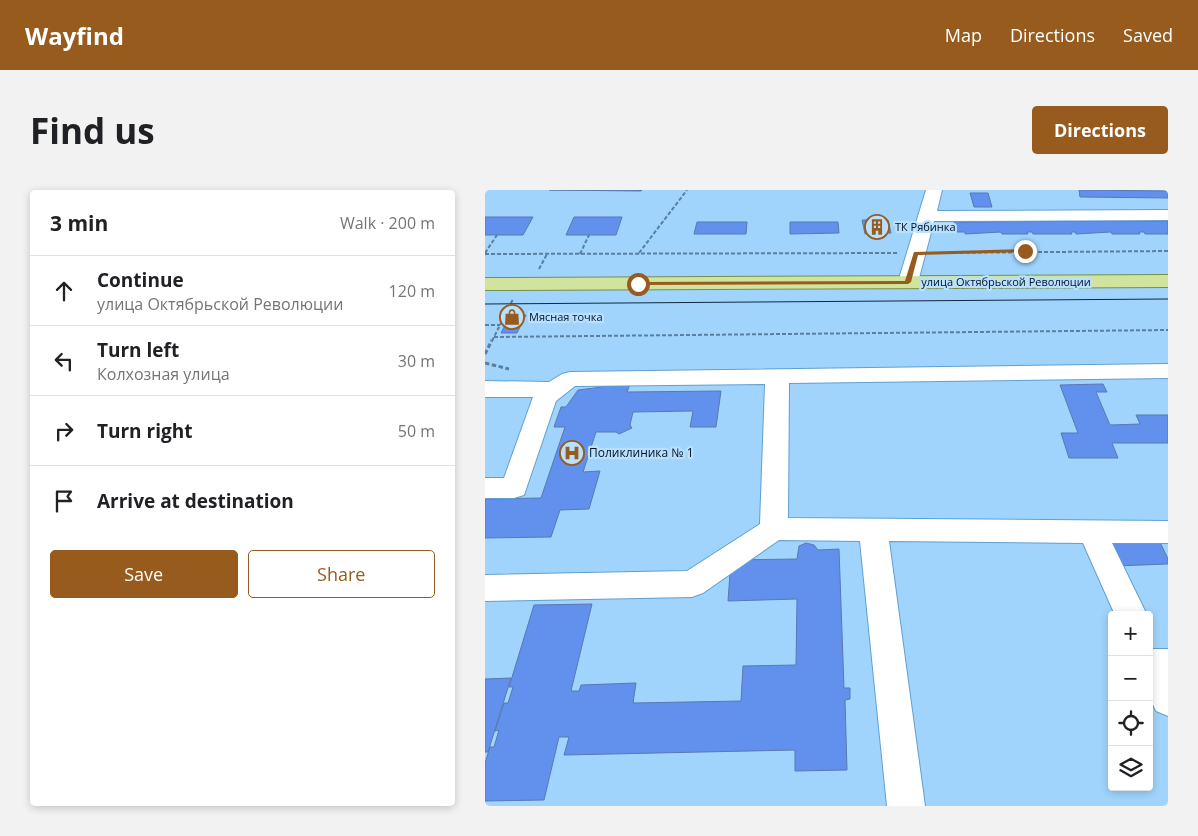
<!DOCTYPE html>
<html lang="en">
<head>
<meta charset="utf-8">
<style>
  :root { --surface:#fff; --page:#f2f2f2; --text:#202124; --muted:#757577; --line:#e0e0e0; --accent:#975c1d }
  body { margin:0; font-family:"Open Sans",sans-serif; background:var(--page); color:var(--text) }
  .controls { position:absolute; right:15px; bottom:15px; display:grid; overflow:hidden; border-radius:5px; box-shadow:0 2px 8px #0003 }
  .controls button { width:45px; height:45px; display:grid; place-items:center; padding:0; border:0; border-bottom:1px solid var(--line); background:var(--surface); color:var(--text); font:25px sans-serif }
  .stop { position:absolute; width:15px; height:15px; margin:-11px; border:4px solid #975c1d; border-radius:50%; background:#fff }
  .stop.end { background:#975c1d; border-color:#fff; box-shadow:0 1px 5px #0008 }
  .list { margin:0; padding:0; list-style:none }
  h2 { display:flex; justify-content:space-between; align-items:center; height:65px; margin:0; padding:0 20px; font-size:21px }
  h2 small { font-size:16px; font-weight:400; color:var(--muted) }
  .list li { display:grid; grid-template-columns:32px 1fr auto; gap:15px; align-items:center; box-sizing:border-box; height:70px; padding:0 20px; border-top:1px solid var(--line) }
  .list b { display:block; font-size:19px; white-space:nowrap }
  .list p { margin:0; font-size:16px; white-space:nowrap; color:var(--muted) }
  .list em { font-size:16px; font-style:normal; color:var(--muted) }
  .actions { display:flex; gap:10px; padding:15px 20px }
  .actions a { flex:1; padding:11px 0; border:1px solid var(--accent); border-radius:5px; text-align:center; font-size:18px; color:var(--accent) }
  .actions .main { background:var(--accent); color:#fff }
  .icon { flex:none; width:28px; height:28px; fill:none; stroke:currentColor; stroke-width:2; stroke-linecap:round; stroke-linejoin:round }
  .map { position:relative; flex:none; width:683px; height:616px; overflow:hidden; border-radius:5px }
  header { display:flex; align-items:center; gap:30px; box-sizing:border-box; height:70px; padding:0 25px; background:var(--accent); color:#fff }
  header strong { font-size:24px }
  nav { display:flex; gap:28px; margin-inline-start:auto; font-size:18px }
  .intro { display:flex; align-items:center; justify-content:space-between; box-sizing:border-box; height:120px; padding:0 30px }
  h1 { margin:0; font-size:35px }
  .button { padding:12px 22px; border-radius:5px; background:var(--accent); color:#fff; font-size:18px; font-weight:700 }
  main { display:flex; gap:30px; padding:0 30px }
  aside { flex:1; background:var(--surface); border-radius:5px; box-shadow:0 2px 8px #0003 }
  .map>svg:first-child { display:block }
  .building { fill:#6190ed; stroke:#5a78b3 }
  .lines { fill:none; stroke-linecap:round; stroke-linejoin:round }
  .minor-casing { stroke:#60a0d1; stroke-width:2 }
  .major-casing { stroke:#748f49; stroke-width:2 }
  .path-far1 { stroke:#5a7f9e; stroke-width:2; stroke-dasharray:4 2; stroke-linecap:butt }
  .path { stroke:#5a7f9e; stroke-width:3; stroke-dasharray:4.5 2.5; stroke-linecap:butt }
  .minor { fill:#fff; fill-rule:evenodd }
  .major { fill:#d1e49e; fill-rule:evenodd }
  .tram { stroke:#12283d; stroke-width:1 }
  .route { fill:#975c1d }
  .labels { text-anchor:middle; stroke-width:4.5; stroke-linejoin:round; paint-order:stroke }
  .far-poi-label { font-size:11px; fill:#001325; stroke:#b9e0ff; text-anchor:start }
  .far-street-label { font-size:11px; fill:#001325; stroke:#b9e0ff }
  .poi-label { font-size:12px; fill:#001325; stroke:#b9e0ff; text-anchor:start }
</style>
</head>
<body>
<header>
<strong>Wayfind</strong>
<nav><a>Map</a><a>Directions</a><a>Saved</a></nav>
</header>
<div class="intro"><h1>Find us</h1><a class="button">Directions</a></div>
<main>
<aside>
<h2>3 min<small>Walk · 200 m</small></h2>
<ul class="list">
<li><svg class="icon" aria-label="ahead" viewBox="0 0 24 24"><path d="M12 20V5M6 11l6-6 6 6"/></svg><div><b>Continue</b><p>улица Октябрьской Революции</p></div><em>120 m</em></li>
<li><svg class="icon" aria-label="left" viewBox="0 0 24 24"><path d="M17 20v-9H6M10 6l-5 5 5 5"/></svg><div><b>Turn left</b><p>Колхозная улица</p></div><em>30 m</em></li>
<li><svg class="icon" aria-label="right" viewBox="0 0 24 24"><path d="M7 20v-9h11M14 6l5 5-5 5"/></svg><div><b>Turn right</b></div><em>50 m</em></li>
<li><svg class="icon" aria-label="arrive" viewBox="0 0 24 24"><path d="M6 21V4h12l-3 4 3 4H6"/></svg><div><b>Arrive at destination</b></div></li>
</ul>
<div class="actions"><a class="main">Save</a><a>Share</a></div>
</aside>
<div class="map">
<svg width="683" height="616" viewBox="0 0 683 616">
  <rect width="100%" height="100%" fill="#a0d4fd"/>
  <g class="building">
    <polygon points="64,0 157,0 156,1"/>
    <polygon points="594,0 683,1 683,8 595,7"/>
    <polygon points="485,3 503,3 507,17 489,17"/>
    <polygon points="0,27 48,27 38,45 0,45"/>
    <polygon points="89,27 137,27 131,45 81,45"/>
    <polygon points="377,30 403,30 406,43 380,44"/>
    <polygon points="683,31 683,44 660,44 659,42 654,42 655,44 627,44 626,42 591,44 590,42 586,42 587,44 548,44 547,42 542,42 543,44 517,44 516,42 480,44 480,42 472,42 469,32"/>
    <polygon points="212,32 262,32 261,44 209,44"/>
    <polygon points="305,32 353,32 354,43 305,44"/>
    <polygon points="25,125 41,125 32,143 16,143"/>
    <polygon points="118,194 145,194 142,202 236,201 231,237 205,237 208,221 148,222 145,235 147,238 134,244 131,242 111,242 98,282 115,281 104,319 75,320 66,347 0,348 0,309 56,308 80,237 69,237 76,217 81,217 93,200 117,197"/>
    <polygon points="618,194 622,202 611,202 625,235 655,234 651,225 683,225 683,253 627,253 633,268 584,268 576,243 593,243 575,195"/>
    <polygon points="674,350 683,369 683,374 630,376 620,352"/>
    <polygon points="321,353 329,355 333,360 354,359 359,498 365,498 365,509 360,510 362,580 310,581 310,560 79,565 84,547 74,547 59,610 0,611 0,573 5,557 9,557 14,540 10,541 19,513 23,513 28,497 24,497 49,415 107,414 86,501 94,501 96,495 151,493 148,513 256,511 258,476 311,475 312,409 243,411 246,370 312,369 314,356"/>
    <polygon points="26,488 3,562 0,562 0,489"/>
  </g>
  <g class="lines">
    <defs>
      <g id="minor">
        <polygon points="441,0 457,0 452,21 683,20 683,30 449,31 433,92 430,96 423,98 416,96 413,92"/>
        <polygon points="683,174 683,188 304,193 303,328 683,331 683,353 627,353 662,425 630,425 598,353 404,351 440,616 402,616 375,351 294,350 218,403 207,407 0,411 0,385 202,381 275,334 280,194 90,196 71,211 39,305 29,308 0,308 0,288 19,288 48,207 0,207 0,191 64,192 77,184 85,182"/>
        <polygon points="668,459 683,459 683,526 671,521 664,506 664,460"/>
      </g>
      <polygon id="major" points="683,85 683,97 0,100 0,88"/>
    </defs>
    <use href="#minor" class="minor-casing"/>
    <use href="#major" class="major-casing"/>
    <g class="path-far1">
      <polyline points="0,63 12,45"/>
      <polyline points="154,63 202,0"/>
      <polyline points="451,63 683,61"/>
      <polyline points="0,64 412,63"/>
      <polyline points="95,64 104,45"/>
      <polyline points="54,79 62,64"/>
      <polyline points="0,135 15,135"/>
      <polyline points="9,147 683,140"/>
      <polyline points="7,151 28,109"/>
    </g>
    <g class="path">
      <polyline points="0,164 7,150"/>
      <polyline points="0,173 24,179"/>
    </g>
    <use href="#minor" class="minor"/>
    <use href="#major" class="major"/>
    <polyline class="tram" points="0,114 683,109"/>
  </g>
  <polygon class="route" points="540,59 542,62 433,65 426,92 423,94 153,95 150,94 153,92 420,91 429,62"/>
  <defs>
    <symbol id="building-ring" viewBox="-11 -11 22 22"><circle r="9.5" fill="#b9e0ff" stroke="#975c1d" stroke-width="1.5"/><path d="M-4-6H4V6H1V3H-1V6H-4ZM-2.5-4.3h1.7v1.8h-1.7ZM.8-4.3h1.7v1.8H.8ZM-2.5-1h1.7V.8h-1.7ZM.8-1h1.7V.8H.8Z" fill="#975c1d"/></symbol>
    <symbol id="shop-ring" viewBox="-11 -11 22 22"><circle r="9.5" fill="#b9e0ff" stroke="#975c1d" stroke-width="1.5"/><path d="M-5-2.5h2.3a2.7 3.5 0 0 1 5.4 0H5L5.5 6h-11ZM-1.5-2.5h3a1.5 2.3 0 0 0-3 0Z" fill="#975c1d"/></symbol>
    <symbol id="hospital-ring" viewBox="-11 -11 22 22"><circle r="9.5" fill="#b9e0ff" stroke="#975c1d" stroke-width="1.5"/><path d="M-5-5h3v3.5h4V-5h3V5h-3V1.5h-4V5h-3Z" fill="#975c1d"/></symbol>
  </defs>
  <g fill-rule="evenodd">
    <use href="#building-ring" x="378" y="23" width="28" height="28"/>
    <use href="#shop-ring" x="13" y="113" width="28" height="28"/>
    <use href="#hospital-ring" x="73" y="249" width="28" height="28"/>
  </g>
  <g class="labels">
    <g class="far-poi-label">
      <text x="410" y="41">ТК Рябинка</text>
      <text x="44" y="131">Мясная точка</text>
    </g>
    <g class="far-street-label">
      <text x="521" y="96">улица Октябрьской Революции</text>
    </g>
    <g class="poi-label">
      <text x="104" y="267">Поликлиника № 1</text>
    </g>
  </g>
</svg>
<div class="controls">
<button>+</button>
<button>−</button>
<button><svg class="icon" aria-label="locate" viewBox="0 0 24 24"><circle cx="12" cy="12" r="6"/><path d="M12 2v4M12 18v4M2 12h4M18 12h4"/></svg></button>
<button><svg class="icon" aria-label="layers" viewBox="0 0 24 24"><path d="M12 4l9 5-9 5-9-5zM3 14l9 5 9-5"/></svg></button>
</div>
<div class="stop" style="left:153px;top:94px"></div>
<div class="stop end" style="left:540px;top:61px"></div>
</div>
</main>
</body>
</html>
